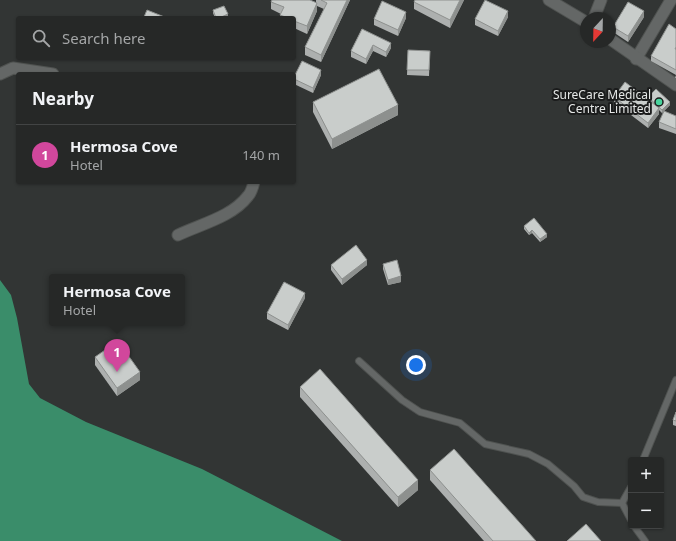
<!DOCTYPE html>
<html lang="en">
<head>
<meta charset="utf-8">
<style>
  :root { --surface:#262827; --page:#323433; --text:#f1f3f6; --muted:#a4a6a7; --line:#424444; --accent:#49d49d }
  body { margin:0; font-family:"Noto Sans",sans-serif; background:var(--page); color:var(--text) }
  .controls { position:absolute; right:12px; bottom:12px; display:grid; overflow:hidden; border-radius:4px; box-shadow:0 1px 3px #0004 }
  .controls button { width:36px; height:36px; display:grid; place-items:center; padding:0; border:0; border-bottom:1px solid var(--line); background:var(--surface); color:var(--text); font:20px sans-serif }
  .compass { position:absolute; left:580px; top:12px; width:36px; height:36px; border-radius:50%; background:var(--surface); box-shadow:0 1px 3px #0004; rotate:202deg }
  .you { position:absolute; left:416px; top:365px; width:14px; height:14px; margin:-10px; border:3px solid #fff; border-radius:50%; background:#1a73e8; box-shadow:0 0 0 6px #1a73e833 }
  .badge { display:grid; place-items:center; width:26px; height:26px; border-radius:50%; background:var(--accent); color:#fff; font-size:13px; font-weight:700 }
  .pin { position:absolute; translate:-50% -33px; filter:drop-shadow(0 1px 2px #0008) }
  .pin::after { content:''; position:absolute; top:21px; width:14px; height:12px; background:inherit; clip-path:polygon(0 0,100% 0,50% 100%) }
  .popup { position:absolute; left:49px; top:274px; width:136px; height:52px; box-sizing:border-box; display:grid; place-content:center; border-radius:4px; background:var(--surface); filter:drop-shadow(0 1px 3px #0005); font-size:13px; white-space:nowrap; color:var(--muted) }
  .popup b { font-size:15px; color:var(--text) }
  .popup::after { content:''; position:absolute; left:50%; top:100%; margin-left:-8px; border:8px solid transparent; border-top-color:var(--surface) }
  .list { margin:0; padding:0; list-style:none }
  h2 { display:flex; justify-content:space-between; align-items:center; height:52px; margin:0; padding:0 16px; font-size:17px }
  h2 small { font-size:13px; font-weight:400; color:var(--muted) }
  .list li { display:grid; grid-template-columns:26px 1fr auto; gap:12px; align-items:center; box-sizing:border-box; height:60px; padding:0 16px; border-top:1px solid var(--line) }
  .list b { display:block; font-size:15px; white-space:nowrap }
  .list p { margin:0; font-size:13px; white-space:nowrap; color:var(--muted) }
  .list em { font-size:13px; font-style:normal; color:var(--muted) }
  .icon { flex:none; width:22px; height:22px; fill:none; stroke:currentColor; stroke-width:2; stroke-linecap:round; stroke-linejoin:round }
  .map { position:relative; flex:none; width:676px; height:541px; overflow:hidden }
  .search { position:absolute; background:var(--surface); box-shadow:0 1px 3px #0004; left:16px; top:16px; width:280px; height:44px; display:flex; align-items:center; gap:10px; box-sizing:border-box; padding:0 14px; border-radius:4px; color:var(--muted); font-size:15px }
  .panel { position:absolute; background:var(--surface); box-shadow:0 1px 3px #0004; left:16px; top:72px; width:280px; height:112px; border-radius:4px }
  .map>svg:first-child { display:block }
  .water { fill:#3a8d6a }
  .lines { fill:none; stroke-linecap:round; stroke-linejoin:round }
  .service-casing { stroke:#4f5250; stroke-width:8 }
  .minor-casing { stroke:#4f5250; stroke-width:13 }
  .tertiary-casing { stroke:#4f5250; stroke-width:13 }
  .service { stroke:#646766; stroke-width:6 }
  .minor { stroke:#646766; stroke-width:11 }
  .tertiary { stroke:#646766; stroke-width:11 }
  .wall { fill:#adb0af }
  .shaded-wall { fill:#8d908e }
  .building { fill:#c9cdcb; stroke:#8d908e }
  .poi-dot { fill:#49d49d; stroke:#1b1c1c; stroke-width:1.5 }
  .labels { text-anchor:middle; stroke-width:4; stroke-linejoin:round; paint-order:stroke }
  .poi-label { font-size:12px; fill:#e6e8e7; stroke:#1b1c1c; text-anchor:end }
</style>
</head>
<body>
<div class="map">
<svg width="676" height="541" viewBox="0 0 676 541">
  <rect width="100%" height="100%" fill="#323534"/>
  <polygon class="water" points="0,280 11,295 17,318 29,384 40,398 86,422 202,469 342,541 0,541"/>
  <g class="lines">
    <defs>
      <g id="service">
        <polyline points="359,361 402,400 420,412 460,423 485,444 529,454 548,464 574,486 583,497 598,502 622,503"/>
        <polyline points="643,460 676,380"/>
        <polyline points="631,487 622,503 631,520"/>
        <polyline points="634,526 645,541"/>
      </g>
      <g id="minor">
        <polyline points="594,18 601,0"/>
        <polyline points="636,59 671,0"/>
        <polyline points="0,74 13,68 53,74"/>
        <path d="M 178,235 C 201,224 232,217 248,196 C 251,193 253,186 254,182"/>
      </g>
      <g id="tertiary">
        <polyline points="549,0 586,22"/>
        <polyline points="610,39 676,85"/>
      </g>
    </defs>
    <use href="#service" class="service-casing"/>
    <use href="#minor" class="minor-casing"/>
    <use href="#tertiary" class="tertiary-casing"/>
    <use href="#service" class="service"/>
    <use href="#minor" class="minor"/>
    <use href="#tertiary" class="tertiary"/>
  </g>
  <g class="wall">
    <polygon points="316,0 350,0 321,62 305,55 305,47 324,9 317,6 317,11 307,34 294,28 294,18 280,18 281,14 271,9 271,2 316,3"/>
    <polygon points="464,0 450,28 414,9 414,2"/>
    <polygon points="213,10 228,17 225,18 215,18 213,13"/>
    <polygon points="508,17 498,36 475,25 475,19"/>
    <polygon points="644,17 628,42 613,32 613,27"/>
    <polygon points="406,18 398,36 374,25 374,19"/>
    <polygon points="362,29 391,48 386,57 373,51 366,64 351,57 351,51"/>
    <polygon points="676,29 676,78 675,78 676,75 651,61 651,56"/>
    <polygon points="408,50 430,51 429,76 407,75"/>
    <polygon points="205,58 231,58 205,60"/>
    <polygon points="321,75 313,93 294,84 294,77"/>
    <polygon points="614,97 648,100 648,97 670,105 662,113 659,110 659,114 648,128 614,102"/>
    <polygon points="313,102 398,115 332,149 313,112"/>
    <polygon points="676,116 676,134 659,128 659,122"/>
    <polygon points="524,226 547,237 540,242 532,233 529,235 524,229"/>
    <polygon points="383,264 401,282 388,285 383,269"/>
    <polygon points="331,265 367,265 342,285 331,270"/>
    <polygon points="305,298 288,330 267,319 267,313"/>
    <polygon points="95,357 140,380 117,396 95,365"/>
    <polygon points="300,387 418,490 398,507 300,397"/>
    <polygon points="676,412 676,426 673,425 673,420"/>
    <polygon points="430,470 536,541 484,541 430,480"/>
  </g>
  <g class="shaded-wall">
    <polygon points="347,0 350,0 321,62 321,55"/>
    <polygon points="460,0 464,0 450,28 450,20"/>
    <polygon points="317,3 317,11 307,34 307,26"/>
    <polygon points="508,11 508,17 498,36 498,31"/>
    <polygon points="644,11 644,17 628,42 628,36"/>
    <polygon points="406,12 406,18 398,36 398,30"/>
    <polygon points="228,14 228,17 225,18 219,18"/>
    <polygon points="391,43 391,48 386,57 386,52"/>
    <polygon points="373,45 373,51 366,64 366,59"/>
    <polygon points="321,70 321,75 313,93 313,88"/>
    <polygon points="670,102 670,105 662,113 662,110"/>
    <polygon points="398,105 398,115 332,149 332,139"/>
    <polygon points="659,108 659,114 648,128 648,123"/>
    <polygon points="532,230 532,233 529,235 529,233"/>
    <polygon points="547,234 547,237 540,242 540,239"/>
    <polygon points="367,260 367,265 342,285 342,279"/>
    <polygon points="401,276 401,282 388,285 388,280"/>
    <polygon points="305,293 305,298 288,330 288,325"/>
    <polygon points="140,372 140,380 117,396 117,388"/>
    <polygon points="418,480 418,490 398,507 398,497"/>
  </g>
  <g class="building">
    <polygon points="272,0 310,0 317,3 307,26 294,21 294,18 288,18 280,15 284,7 271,2"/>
    <polygon points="321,0 347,0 321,55 305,47 327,3"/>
    <polygon points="415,0 460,0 450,20 414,2"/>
    <polygon points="485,0 508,11 498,31 475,19"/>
    <polygon points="382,1 406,12 398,30 374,19"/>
    <polygon points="628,2 644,11 628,36 613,27"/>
    <polygon points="224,6 228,14 219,18 216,18 213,10"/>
    <polygon points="147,10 167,18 145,18 144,17"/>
    <polygon points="669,24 676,29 676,47 675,49 676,49 676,70 651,56"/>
    <polygon points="362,29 391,43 386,52 373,45 366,59 351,51"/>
    <polygon points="408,50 430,51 429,70 407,70"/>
    <polygon points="302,61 321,70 313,88 294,79 294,77"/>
    <polygon points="379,69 398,105 332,139 313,102"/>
    <polygon points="625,82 659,108 648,123 614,97"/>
    <polygon points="656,89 670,102 662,110 648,97"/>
    <polygon points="664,111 676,116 676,129 659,122"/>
    <polygon points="534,218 547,234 540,239 532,230 529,233 524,226"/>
    <polygon points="356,245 367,260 342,279 331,265"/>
    <polygon points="397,260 401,276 388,280 383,264"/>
    <polygon points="284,282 305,293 288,325 267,313"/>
    <polygon points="118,341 140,372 117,388 95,357"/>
    <polygon points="320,369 418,480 398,497 300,387"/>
    <polygon points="676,412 676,421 673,420"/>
    <polygon points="454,449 536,541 493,541 430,470"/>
    <polygon points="586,524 601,541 567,541"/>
  </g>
  <circle class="poi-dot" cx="659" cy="102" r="4"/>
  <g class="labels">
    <g class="poi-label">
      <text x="651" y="99">SureCare Medical<tspan x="651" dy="14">Centre Limited</tspan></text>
    </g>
  </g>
</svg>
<div class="controls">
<button>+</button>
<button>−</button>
</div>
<svg class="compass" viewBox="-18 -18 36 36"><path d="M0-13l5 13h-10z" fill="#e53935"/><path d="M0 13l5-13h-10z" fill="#a4a6a7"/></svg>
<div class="you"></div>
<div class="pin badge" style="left:117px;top:372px;background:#d1479c">1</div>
<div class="popup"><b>Hermosa Cove</b>Hotel</div>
<div class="search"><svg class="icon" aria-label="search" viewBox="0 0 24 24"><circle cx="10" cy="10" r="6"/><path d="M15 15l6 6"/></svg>Search here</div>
<section class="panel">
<h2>Nearby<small></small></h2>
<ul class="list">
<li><span class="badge" style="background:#d1479c">1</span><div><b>Hermosa Cove</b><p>Hotel</p></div><em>140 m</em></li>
</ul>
</section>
</div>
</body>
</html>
